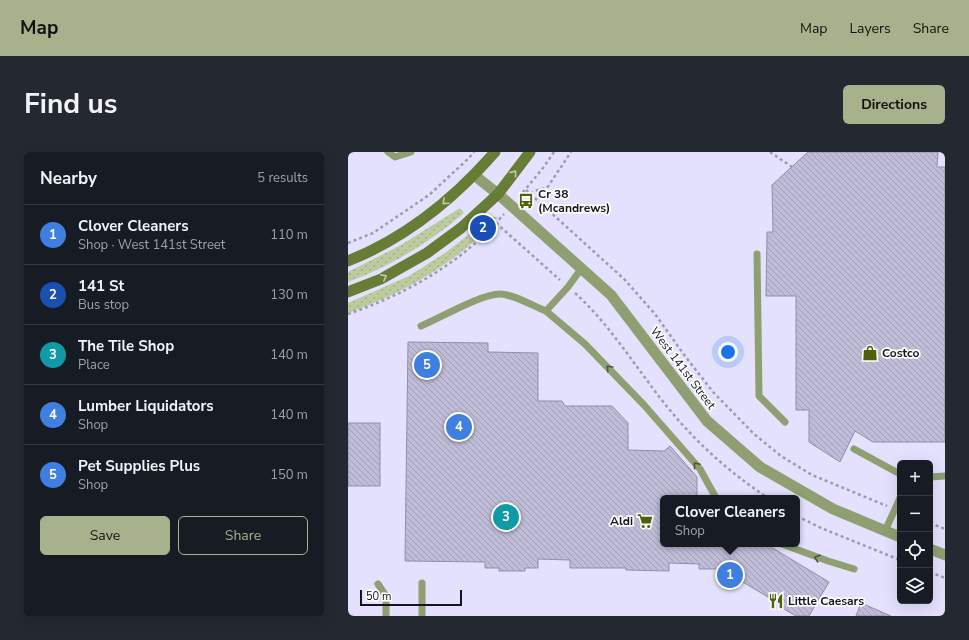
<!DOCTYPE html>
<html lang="en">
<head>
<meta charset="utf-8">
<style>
  :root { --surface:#171b24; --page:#242831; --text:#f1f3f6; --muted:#9ea1a6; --line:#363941; --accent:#a7b18c }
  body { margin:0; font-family:"Nunito Sans",sans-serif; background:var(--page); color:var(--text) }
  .controls { position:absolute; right:12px; bottom:12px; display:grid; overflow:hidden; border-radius:6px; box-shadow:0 4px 16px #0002 }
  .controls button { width:36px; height:36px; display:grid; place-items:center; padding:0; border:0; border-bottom:1px solid var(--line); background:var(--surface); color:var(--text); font:20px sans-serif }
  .scale { position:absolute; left:12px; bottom:10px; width:102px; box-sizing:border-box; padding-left:4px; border:2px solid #15141e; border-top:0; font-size:11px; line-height:14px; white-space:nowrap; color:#15141e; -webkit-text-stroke:3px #fff; paint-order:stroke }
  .you { position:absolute; left:380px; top:200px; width:14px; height:14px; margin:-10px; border:3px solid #fff; border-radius:50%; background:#1a73e8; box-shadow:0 0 0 6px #1a73e833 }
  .badge { display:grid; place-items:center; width:26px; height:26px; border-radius:50%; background:var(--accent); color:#fff; font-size:13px; font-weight:700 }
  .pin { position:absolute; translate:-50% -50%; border:2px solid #fff; box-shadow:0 1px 4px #0006 }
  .popup { position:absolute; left:312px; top:343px; width:140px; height:52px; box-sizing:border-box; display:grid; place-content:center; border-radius:6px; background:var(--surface); filter:drop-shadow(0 1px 3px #0005); font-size:13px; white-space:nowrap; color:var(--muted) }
  .popup b { font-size:15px; color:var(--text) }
  .popup::after { content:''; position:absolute; left:50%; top:100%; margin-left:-8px; border:8px solid transparent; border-top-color:var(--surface) }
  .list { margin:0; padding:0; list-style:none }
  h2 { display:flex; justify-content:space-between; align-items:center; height:52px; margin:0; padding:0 16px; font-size:17px }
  h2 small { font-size:13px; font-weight:400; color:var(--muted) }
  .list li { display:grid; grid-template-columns:26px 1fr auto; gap:12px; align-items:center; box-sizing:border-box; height:60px; padding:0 16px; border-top:1px solid var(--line) }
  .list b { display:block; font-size:15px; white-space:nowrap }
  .list p { margin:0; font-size:13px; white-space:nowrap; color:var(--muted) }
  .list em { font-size:13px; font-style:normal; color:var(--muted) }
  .actions { display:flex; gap:8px; padding:12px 16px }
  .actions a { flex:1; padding:9px 0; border:1px solid var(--accent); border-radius:6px; text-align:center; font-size:14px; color:var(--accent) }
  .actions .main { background:var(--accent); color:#111 }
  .icon { flex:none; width:22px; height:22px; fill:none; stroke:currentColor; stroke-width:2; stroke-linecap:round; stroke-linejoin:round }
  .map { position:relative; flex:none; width:597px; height:464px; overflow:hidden; border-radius:6px }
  header { display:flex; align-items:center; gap:24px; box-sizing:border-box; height:56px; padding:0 20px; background:var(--accent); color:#111 }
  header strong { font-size:19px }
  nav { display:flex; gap:22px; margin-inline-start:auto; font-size:14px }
  .intro { display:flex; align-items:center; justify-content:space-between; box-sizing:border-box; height:96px; padding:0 24px }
  h1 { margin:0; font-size:28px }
  .button { padding:10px 18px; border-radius:6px; background:var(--accent); color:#111; font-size:14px; font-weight:700 }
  main { display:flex; gap:24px; padding:0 24px }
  aside { flex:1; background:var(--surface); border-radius:6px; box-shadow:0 4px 16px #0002 }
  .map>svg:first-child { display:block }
  .grass { fill:url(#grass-dots) }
  .building { fill:url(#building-back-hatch); stroke:#918ea9 }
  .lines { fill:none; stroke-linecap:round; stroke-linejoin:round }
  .path { stroke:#9d9ab1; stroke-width:2.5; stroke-dasharray:3 3; stroke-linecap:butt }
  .service { stroke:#8f9f71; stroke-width:7 }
  .minor { stroke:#8f9f71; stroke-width:11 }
  .secondary { stroke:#677c35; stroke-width:11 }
  .oneway { stroke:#c2cbae }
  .oneway2 { stroke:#4c5343 }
  .labels { text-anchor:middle; stroke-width:3.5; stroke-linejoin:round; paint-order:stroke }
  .poi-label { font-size:12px; font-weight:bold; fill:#15141e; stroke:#fff; text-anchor:start }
  .street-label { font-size:12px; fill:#15141e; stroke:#fff }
</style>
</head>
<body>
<header>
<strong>Map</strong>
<nav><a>Map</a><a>Layers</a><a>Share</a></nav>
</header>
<div class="intro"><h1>Find us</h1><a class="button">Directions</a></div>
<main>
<aside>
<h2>Nearby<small>5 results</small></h2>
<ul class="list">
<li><span class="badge" style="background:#3f7fe0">1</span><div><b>Clover Cleaners</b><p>Shop · West 141st Street</p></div><em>110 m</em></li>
<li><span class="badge" style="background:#1a4fb4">2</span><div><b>141 St</b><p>Bus stop</p></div><em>130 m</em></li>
<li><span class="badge" style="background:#0f9aa8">3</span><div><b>The Tile Shop</b><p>Place</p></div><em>140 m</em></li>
<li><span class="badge" style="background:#3f7fe0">4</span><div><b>Lumber Liquidators</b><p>Shop</p></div><em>140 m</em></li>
<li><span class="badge" style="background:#3f7fe0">5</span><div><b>Pet Supplies Plus</b><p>Shop</p></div><em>150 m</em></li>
</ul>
<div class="actions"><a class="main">Save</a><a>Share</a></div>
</aside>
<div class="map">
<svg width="597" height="464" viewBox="0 0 597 464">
  <defs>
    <pattern id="grass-dots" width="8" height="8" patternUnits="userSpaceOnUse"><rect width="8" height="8" fill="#bccc9e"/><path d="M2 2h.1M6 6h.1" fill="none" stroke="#a1ae88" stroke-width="1.8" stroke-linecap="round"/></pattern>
    <pattern id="building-back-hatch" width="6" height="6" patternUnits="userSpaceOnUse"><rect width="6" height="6" fill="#bfbcd8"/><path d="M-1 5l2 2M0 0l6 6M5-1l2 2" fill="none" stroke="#a3a1b9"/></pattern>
  </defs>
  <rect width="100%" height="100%" fill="#e4e1fe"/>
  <g class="grass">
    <path d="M 112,56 L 116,61 C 81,91 43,114 0,130 L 0,120 L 53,93 Z"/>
    <path d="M 145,65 L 149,65 C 146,73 138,80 131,85 C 94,119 48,144 0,161 L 0,151 L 61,124 L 97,101 L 124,80 L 137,68 Z"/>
  </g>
  <g class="building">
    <polygon points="460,0 590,0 589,15 597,15 597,290 525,290 507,279 492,310 461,290 461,258 448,258 448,144 418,144 419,80 425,80 424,33"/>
    <polygon points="60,190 140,191 140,200 190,201 190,249 214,249 217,254 264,254 280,271 280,298 316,299 322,294 349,325 349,346 315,346 315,392 418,392 481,430 461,464 448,464 434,456 435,454 373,417 351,417 351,412 321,411 321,419 278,418 278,416 222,416 222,408 190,407 190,416 177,416 177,419 151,419 151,416 137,416 137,410 57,409"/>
    <rect x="0" y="271" width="32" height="63"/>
    <polygon points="513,451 543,464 508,464"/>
  </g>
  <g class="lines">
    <g class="path">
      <polyline points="422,0 444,15"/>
      <polyline points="178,38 276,127 307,162 337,204 365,240 406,282 433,304 464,323 539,354"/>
      <polyline points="183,42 186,39 199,36 223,0"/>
      <polyline points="171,45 195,16 206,0"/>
      <polyline points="148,71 212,128"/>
      <polyline points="0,91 25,81 81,43 121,6 126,0"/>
      <path d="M 227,141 C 261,172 285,211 313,247 C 343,286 379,319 420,346"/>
      <path d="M 0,162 C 59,142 115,110 156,62"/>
      <polyline points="449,364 473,376 552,408"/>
      <polyline points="582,371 597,377"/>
      <polyline points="582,420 597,426"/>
    </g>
    <g class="service">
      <polyline points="40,0 47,5 63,0"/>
      <polyline points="409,102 411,244 437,270"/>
      <polyline points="198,159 237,192 296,253 352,317 368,346"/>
      <path d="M 73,174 C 92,166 133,142 152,142 C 165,142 185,154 198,159 L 220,135 L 233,117"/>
      <polyline points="506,297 552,322"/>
      <polyline points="582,325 597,324"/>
      <polyline points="537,379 552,346"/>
      <polyline points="434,392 480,409 506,417"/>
      <polyline points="30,432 38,444 38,464"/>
      <polyline points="74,464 74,431"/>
    </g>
    <g class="minor">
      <polyline points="126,23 150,42 263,143 359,269 412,315 485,357 552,385"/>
      <polyline points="582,397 597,403"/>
    </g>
    <g class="secondary">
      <path d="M 0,109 C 58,86 106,47 147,0"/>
      <polyline points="0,140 33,127 79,101 113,76 150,42 182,0"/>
    </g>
  </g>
  <defs><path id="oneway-chevron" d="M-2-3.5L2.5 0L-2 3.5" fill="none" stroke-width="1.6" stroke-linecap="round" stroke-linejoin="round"/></defs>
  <g class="oneway">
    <use href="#oneway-chevron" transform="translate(166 21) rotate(-53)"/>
    <use href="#oneway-chevron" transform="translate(97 50) rotate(138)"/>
    <use href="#oneway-chevron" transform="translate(36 125) rotate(-27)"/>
  </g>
  <g class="oneway2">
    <use href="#oneway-chevron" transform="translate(261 216) rotate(-134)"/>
    <use href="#oneway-chevron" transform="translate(348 313) rotate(-130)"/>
    <use href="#oneway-chevron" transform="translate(469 406) rotate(-161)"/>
  </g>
  <defs>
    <symbol id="bus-bare" viewBox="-9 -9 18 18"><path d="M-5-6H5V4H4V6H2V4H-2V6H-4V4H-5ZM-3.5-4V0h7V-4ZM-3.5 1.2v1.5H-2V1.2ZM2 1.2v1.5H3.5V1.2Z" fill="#4d610b" stroke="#fff" stroke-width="2.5" paint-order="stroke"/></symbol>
    <symbol id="shop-bare" viewBox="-9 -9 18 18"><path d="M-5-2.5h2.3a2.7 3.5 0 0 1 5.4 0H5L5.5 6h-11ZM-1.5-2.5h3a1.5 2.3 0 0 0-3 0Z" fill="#4d610b" stroke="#fff" stroke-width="2.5" paint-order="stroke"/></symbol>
    <symbol id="supermarket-bare" viewBox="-9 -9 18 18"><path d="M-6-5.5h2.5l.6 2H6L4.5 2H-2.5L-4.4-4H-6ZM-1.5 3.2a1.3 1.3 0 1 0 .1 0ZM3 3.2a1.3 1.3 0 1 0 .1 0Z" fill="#4d610b" stroke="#fff" stroke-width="2.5" paint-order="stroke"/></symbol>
    <symbol id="restaurant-bare" viewBox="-9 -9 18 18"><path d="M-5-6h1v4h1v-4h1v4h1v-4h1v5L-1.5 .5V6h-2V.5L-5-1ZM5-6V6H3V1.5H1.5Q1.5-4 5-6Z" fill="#4d610b" stroke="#fff" stroke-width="2.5" paint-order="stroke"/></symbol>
  </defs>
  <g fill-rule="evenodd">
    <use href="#bus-bare" x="167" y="38" width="22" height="22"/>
    <use href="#shop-bare" x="511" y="190" width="22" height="22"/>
    <use href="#supermarket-bare" x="286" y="358" width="22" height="22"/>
    <use href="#restaurant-bare" x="417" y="438" width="22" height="22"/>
  </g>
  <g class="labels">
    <g class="poi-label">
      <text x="190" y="46">Cr 38<tspan x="190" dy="14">(Mcandrews)</tspan></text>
      <text x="534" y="205">Costco</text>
      <text x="285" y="373" text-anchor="end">Aldi</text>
      <text x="440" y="453">Little Caesars</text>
    </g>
    <g class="street-label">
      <text transform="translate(335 216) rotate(53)" y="4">West 141st Street</text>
    </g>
  </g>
</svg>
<div class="controls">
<button>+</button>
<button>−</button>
<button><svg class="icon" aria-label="locate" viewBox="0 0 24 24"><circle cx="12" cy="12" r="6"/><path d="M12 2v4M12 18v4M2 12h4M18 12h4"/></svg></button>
<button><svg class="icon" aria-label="layers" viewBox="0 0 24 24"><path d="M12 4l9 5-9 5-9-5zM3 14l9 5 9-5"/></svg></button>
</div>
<div class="scale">50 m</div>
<div class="you"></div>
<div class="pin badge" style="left:382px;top:423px;background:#3f7fe0">1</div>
<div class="popup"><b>Clover Cleaners</b>Shop</div>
<div class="pin badge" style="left:135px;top:76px;background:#1a4fb4">2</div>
<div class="pin badge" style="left:158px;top:365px;background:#0f9aa8">3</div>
<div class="pin badge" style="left:111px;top:275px;background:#3f7fe0">4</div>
<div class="pin badge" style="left:79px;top:213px;background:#3f7fe0">5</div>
</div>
</main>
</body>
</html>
